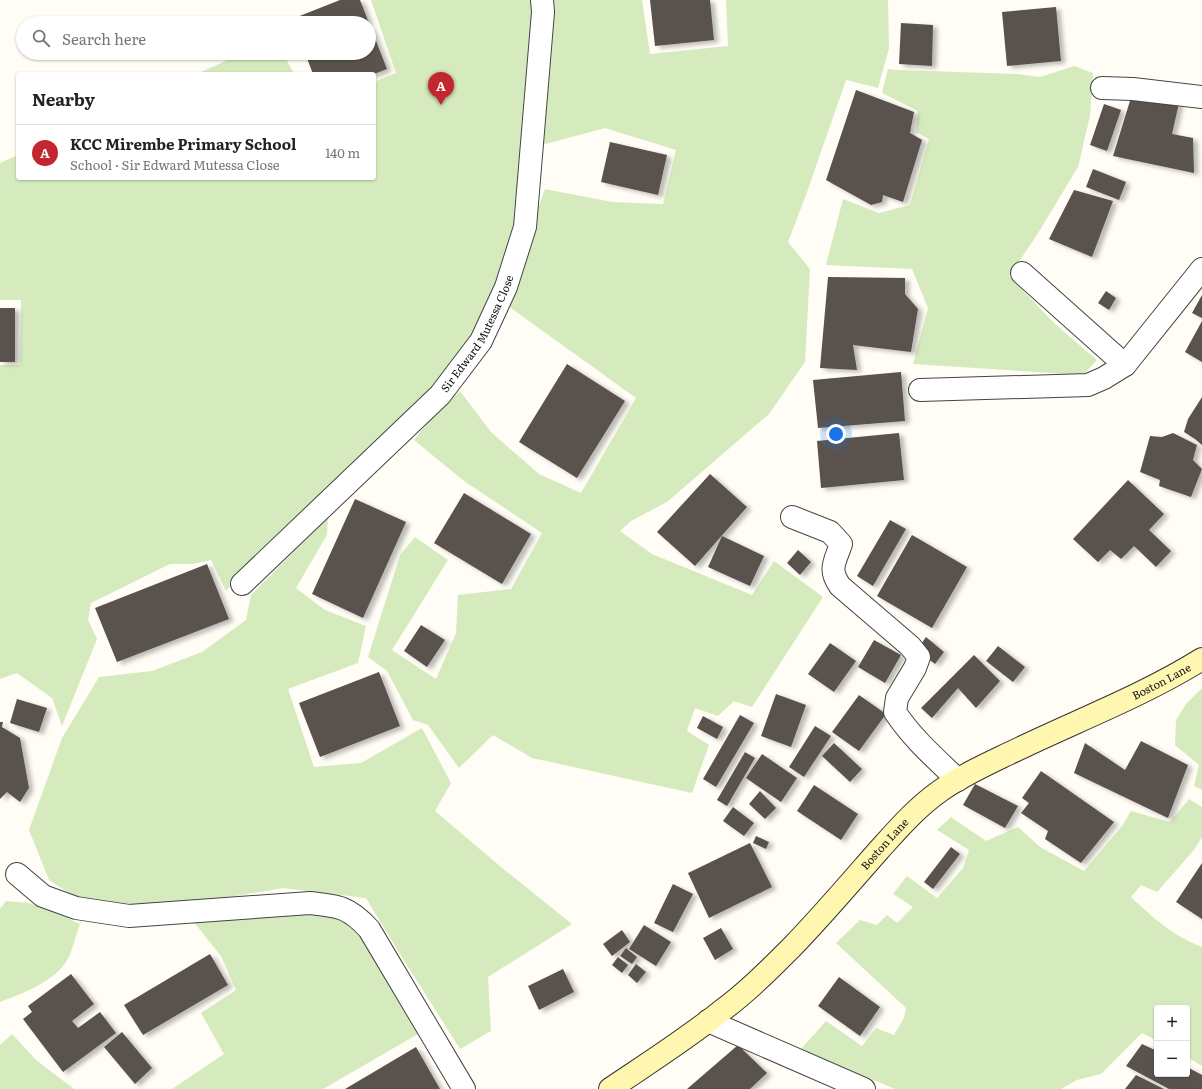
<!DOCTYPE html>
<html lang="en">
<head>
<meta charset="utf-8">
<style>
  :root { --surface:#fff; --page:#f2f2f2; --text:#222; --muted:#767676; --line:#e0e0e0; --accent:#c4262e }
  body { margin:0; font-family:Literata,serif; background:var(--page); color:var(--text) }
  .controls { position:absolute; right:12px; bottom:12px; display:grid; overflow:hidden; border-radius:4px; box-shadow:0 1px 3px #0004 }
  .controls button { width:36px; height:36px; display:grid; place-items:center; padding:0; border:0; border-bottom:1px solid var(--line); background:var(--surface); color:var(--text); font:20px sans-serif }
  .you { position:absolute; left:836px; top:434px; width:14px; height:14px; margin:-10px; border:3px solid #fff; border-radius:50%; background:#1a73e8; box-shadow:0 0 0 6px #1a73e833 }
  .badge { display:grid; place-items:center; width:26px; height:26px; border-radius:50%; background:var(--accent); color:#fff; font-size:13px; font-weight:700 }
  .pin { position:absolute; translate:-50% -33px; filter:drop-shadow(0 1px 2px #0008) }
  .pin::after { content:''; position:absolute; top:21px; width:14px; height:12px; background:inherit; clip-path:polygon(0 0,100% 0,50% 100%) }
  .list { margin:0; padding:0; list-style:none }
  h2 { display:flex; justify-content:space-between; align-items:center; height:52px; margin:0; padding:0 16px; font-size:17px }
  h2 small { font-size:13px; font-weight:400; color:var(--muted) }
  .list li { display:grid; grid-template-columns:26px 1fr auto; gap:12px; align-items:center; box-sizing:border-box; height:56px; padding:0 16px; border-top:1px solid var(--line) }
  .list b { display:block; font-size:15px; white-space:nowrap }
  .list p { margin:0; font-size:13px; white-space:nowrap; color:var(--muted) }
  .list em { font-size:13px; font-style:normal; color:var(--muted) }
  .icon { flex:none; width:22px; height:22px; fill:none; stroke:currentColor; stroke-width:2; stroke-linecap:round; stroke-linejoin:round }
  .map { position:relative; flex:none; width:1202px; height:1089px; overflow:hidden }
  .search { position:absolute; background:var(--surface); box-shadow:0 1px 3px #0004; left:16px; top:16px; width:360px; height:44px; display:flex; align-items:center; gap:10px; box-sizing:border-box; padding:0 14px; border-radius:22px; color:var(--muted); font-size:15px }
  .panel { position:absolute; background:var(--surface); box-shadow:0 1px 3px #0004; left:16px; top:72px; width:360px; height:108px; border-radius:4px }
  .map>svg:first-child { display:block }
  .green { fill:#d5ebbd }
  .building { fill:#5a524d; filter:url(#shadow) }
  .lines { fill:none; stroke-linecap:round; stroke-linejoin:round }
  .street-casing { stroke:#444; stroke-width:24 }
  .secondary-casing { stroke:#333; stroke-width:24 }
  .street { stroke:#fff; stroke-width:22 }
  .secondary { stroke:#fff6b0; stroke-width:22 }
  .labels { text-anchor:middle; stroke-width:4; stroke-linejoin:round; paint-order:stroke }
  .street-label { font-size:11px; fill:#111; stroke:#fff }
</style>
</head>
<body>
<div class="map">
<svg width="1202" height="1089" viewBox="0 0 1202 1089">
  <defs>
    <filter id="shadow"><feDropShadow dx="4.5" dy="2.5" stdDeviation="2" flood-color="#0004"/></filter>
  </defs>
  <rect width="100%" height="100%" fill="#fffdf5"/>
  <g class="green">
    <polygon points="371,0 535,0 515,237 476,339 449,375 257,557 226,591 211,560 193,564 170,564 91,603 88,620 97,639 62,726 52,698 17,673 0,679 0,365 20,365 21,300 0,300 0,163 18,155 18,178 374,178 374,82 396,73"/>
    <polygon points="549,0 642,0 650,54 728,46 726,0 888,0 889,48 878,88 846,80 806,195 788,242 810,269 805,362 769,414 667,502 631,521 620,531 652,554 752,595 774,561 823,597 752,707 734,701 718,716 695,708 687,731 709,745 692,793 532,758 493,735 459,768 428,725 413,720 387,671 368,657 400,555 415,537 448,560 392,650 436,679 456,633 458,595 511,589 542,533 464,481 414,440 435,414 460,391 491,432 539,474 581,493 636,398 508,306 535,217 545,189 612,202 663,204 676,150 605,128 542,145"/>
    <polygon points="243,53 283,53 294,74 197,74"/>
    <polygon points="1074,66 1093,73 1090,116 1078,167 1035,238 1009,276 1055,324 1097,360 1083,375 913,364 928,308 912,269 826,265 843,199 879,213 910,205 929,139 916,132 918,111 882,93 888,69 897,70 1017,74 1040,77"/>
    <polygon points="328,517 327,535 296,588 325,610 366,626 358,663 288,689 314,767 361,763 422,728 451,783 435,811 501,867 572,924 488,977 491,1031 460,1049 400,954 366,898 283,888 194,903 129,908 75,897 49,880 29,830 62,738 99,677 152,671 202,652 246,620 251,595"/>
    <polygon points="1202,688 1202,790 1194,786 1199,765 1175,745 1176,720 1186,704"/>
    <path d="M 1189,799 L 1202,807 L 1202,837 L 1194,850 L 1157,892 L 1141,885 L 1131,897 C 1152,917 1174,937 1202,947 L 1202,1066 L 1187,1057 L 1187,1008 L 1157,1008 L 1157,1041 L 1142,1033 L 1101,1074 L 1077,1080 L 1061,1089 L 895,1089 L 801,1049 L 826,1021 L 862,1046 L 876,1028 L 894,1035 L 904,1018 L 906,1008 L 836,943 L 860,920 L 877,925 L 887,915 L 897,923 L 913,907 L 893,894 L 907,876 L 937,898 L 963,868 L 969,850 L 937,830 L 951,817 L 986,841 L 1018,827 L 1040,847 L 1084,871 L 1122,826 L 1131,811 L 1170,822 Z"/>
    <path d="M 6,901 L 28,903 L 46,908 L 80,924 C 76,934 72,954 66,962 C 52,983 23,993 0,1002 L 0,909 Z"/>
    <polygon points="318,909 353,926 384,967 418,1034 323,1089 172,1089 224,1054 201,1013 236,990 221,956 193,921"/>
    <polygon points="12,1034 36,1060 74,1089 0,1089 0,1045"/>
  </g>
  <g class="building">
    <polygon points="340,0 360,0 369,23 294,23 292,19"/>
    <polygon points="650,0 710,0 714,40 655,46"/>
    <polygon points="1056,7 1061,61 1007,66 1002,12"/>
    <polygon points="369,23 387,69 374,74 313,74 305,53 369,53"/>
    <polygon points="901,23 933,25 932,66 899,64"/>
    <polygon points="856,90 914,112 910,133 922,140 903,202 883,195 882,202 871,205 826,180"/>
    <polygon points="1133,91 1179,103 1172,134 1193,138 1194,173 1113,156"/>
    <polygon points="1104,104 1121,110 1107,151 1090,145"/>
    <polygon points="610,142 667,155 658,195 601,182"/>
    <polygon points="1093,169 1126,182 1119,200 1086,187"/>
    <polygon points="1074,190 1113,201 1092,257 1049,239"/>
    <polygon points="828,277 905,278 905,294 918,309 911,352 853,345 857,370 820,368"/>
    <polygon points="1106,291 1116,298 1109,310 1098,303"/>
    <polygon points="1202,295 1202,318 1192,313"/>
    <rect x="0" y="308" width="15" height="54"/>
    <polygon points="1202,321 1202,362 1185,352"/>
    <polygon points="567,364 625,401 577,478 519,442"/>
    <polygon points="901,372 905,421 818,428 813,380"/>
    <polygon points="1202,397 1202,445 1195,439 1184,432 1188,419"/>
    <polygon points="899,433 904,480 821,488 817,441"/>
    <polygon points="1173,433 1197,445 1193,460 1202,469 1191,497 1159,486 1160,480 1140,472 1150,436 1162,437"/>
    <polygon points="710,474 747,507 695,566 657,532"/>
    <polygon points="1128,480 1164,514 1149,530 1171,551 1156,567 1134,546 1121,559 1110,550 1098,562 1073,539"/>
    <polygon points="464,493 531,534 502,584 434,543"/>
    <polygon points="355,499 406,522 363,618 312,594"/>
    <polygon points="890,520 906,529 873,586 857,576"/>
    <polygon points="912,535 967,567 932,628 877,596"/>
    <polygon points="722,536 764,556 750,586 708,567"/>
    <polygon points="798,550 811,562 800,575 787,563"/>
    <polygon points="207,564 229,619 117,662 95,608"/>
    <polygon points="421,625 445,640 427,667 404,651"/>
    <polygon points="926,637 944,652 935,664 917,650"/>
    <polygon points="874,640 901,655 885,683 858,667"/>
    <polygon points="830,643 856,661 834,692 808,674"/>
    <polygon points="998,646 1025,667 1013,682 986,661"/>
    <polygon points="974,655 1000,681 976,708 958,688 932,718 921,708"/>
    <polygon points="379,672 400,726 320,757 299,703"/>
    <polygon points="776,694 806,705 791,747 761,736"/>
    <polygon points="859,695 886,714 859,751 832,732"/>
    <polygon points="17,699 47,708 39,732 10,723"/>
    <polygon points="740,715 754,723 716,787 703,779"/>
    <polygon points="703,716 723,727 717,739 697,728"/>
    <polygon points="0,722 3,722 2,727 20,738 29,788 20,802 7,792 0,799"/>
    <polygon points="815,726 831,736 804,777 789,767"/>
    <polygon points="1141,741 1188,765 1168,818 1074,773 1085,743 1125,770"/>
    <polygon points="834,743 862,769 850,782 822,756"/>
    <polygon points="745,752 755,758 727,806 717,800"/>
    <polygon points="762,754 797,778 781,802 746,778"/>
    <polygon points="1041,771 1114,822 1081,863 1045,839 1048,831 1021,813 1029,803 1022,798"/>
    <polygon points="975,784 1018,806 1005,828 963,805"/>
    <polygon points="814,785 858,814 841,840 797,811"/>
    <polygon points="760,791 776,808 765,819 749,804"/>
    <polygon points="733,807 754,823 744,836 723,821"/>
    <polygon points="756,836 769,842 766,849 753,843"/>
    <polygon points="750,843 772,887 709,918 688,873"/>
    <polygon points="951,847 960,854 933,889 924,882"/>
    <polygon points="1202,863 1202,919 1176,902"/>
    <polygon points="673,884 693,894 673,932 654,923"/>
    <polygon points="644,925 671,942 656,966 629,949"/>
    <polygon points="721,928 733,949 715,960 703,938"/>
    <polygon points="622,930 630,942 612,956 603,944"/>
    <polygon points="626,948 637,957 632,964 620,956"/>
    <polygon points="210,954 228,985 143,1035 124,1005"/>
    <polygon points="618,957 628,965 622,973 612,965"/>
    <polygon points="636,964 646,972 637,983 628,975"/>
    <polygon points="563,969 574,992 539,1010 528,986"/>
    <polygon points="71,974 94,1004 72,1021 78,1028 100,1012 116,1033 63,1072 23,1019 32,1012 28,1006"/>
    <polygon points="839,977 880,1007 860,1036 818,1006"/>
    <polygon points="122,1032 152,1068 135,1084 104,1047"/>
    <polygon points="1142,1044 1157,1051 1157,1074 1187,1074 1187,1067 1202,1075 1202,1089 1169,1089 1126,1066"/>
    <polygon points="738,1045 767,1073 750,1089 687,1089"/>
    <polygon points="416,1047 440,1089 345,1089"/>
    <polygon points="1136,1075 1164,1089 1125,1089"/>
  </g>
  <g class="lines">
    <defs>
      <g id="street">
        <polyline points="1102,88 1133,89 1202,97"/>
        <polyline points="1022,273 1125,365"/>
        <polyline points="920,390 1088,385 1104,378 1125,365 1202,269"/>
        <path d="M 792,517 L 830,532 L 841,544 C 835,562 828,569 840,586 L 910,646 L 919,657 L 915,668 L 897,698 L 895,712 C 912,738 936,759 958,780"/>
        <path id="s1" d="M 242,584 L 440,395 L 481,341 L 506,287 L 525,227 L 543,12 L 542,0"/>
        <path d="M 17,874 L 43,896 L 76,908 L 129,916 L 310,903 C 339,906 349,907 369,929 L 464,1089"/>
        <polyline points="708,1021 864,1089"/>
      </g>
      <g id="secondary">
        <path id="s2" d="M 610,1089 C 647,1064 685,1040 720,1012 C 746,993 769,970 792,947 C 822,916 850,883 879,850 C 898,829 916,808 940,791 C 961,776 985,765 1008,754 C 1073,722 1141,697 1202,659"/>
      </g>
    </defs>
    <use href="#street" class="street-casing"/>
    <use href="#secondary" class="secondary-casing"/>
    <use href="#street" class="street"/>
    <use href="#secondary" class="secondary"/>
  </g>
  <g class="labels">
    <g class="street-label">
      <text dy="4" stroke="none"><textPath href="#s1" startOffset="346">Sir Edward Mutessa Close</textPath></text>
      <text dy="4" stroke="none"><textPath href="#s2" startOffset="694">Boston Lane</textPath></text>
      <text dy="4" stroke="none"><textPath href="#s2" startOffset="370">Boston Lane</textPath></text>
    </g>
  </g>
</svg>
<div class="controls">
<button>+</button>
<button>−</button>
</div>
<div class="you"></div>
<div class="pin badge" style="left:441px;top:105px">A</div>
<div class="search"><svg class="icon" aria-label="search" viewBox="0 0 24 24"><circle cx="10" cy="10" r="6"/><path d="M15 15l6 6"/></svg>Search here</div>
<section class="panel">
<h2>Nearby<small></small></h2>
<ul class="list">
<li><span class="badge">A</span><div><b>KCC Mirembe Primary School</b><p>School · Sir Edward Mutessa Close</p></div><em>140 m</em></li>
</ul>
</section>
</div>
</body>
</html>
